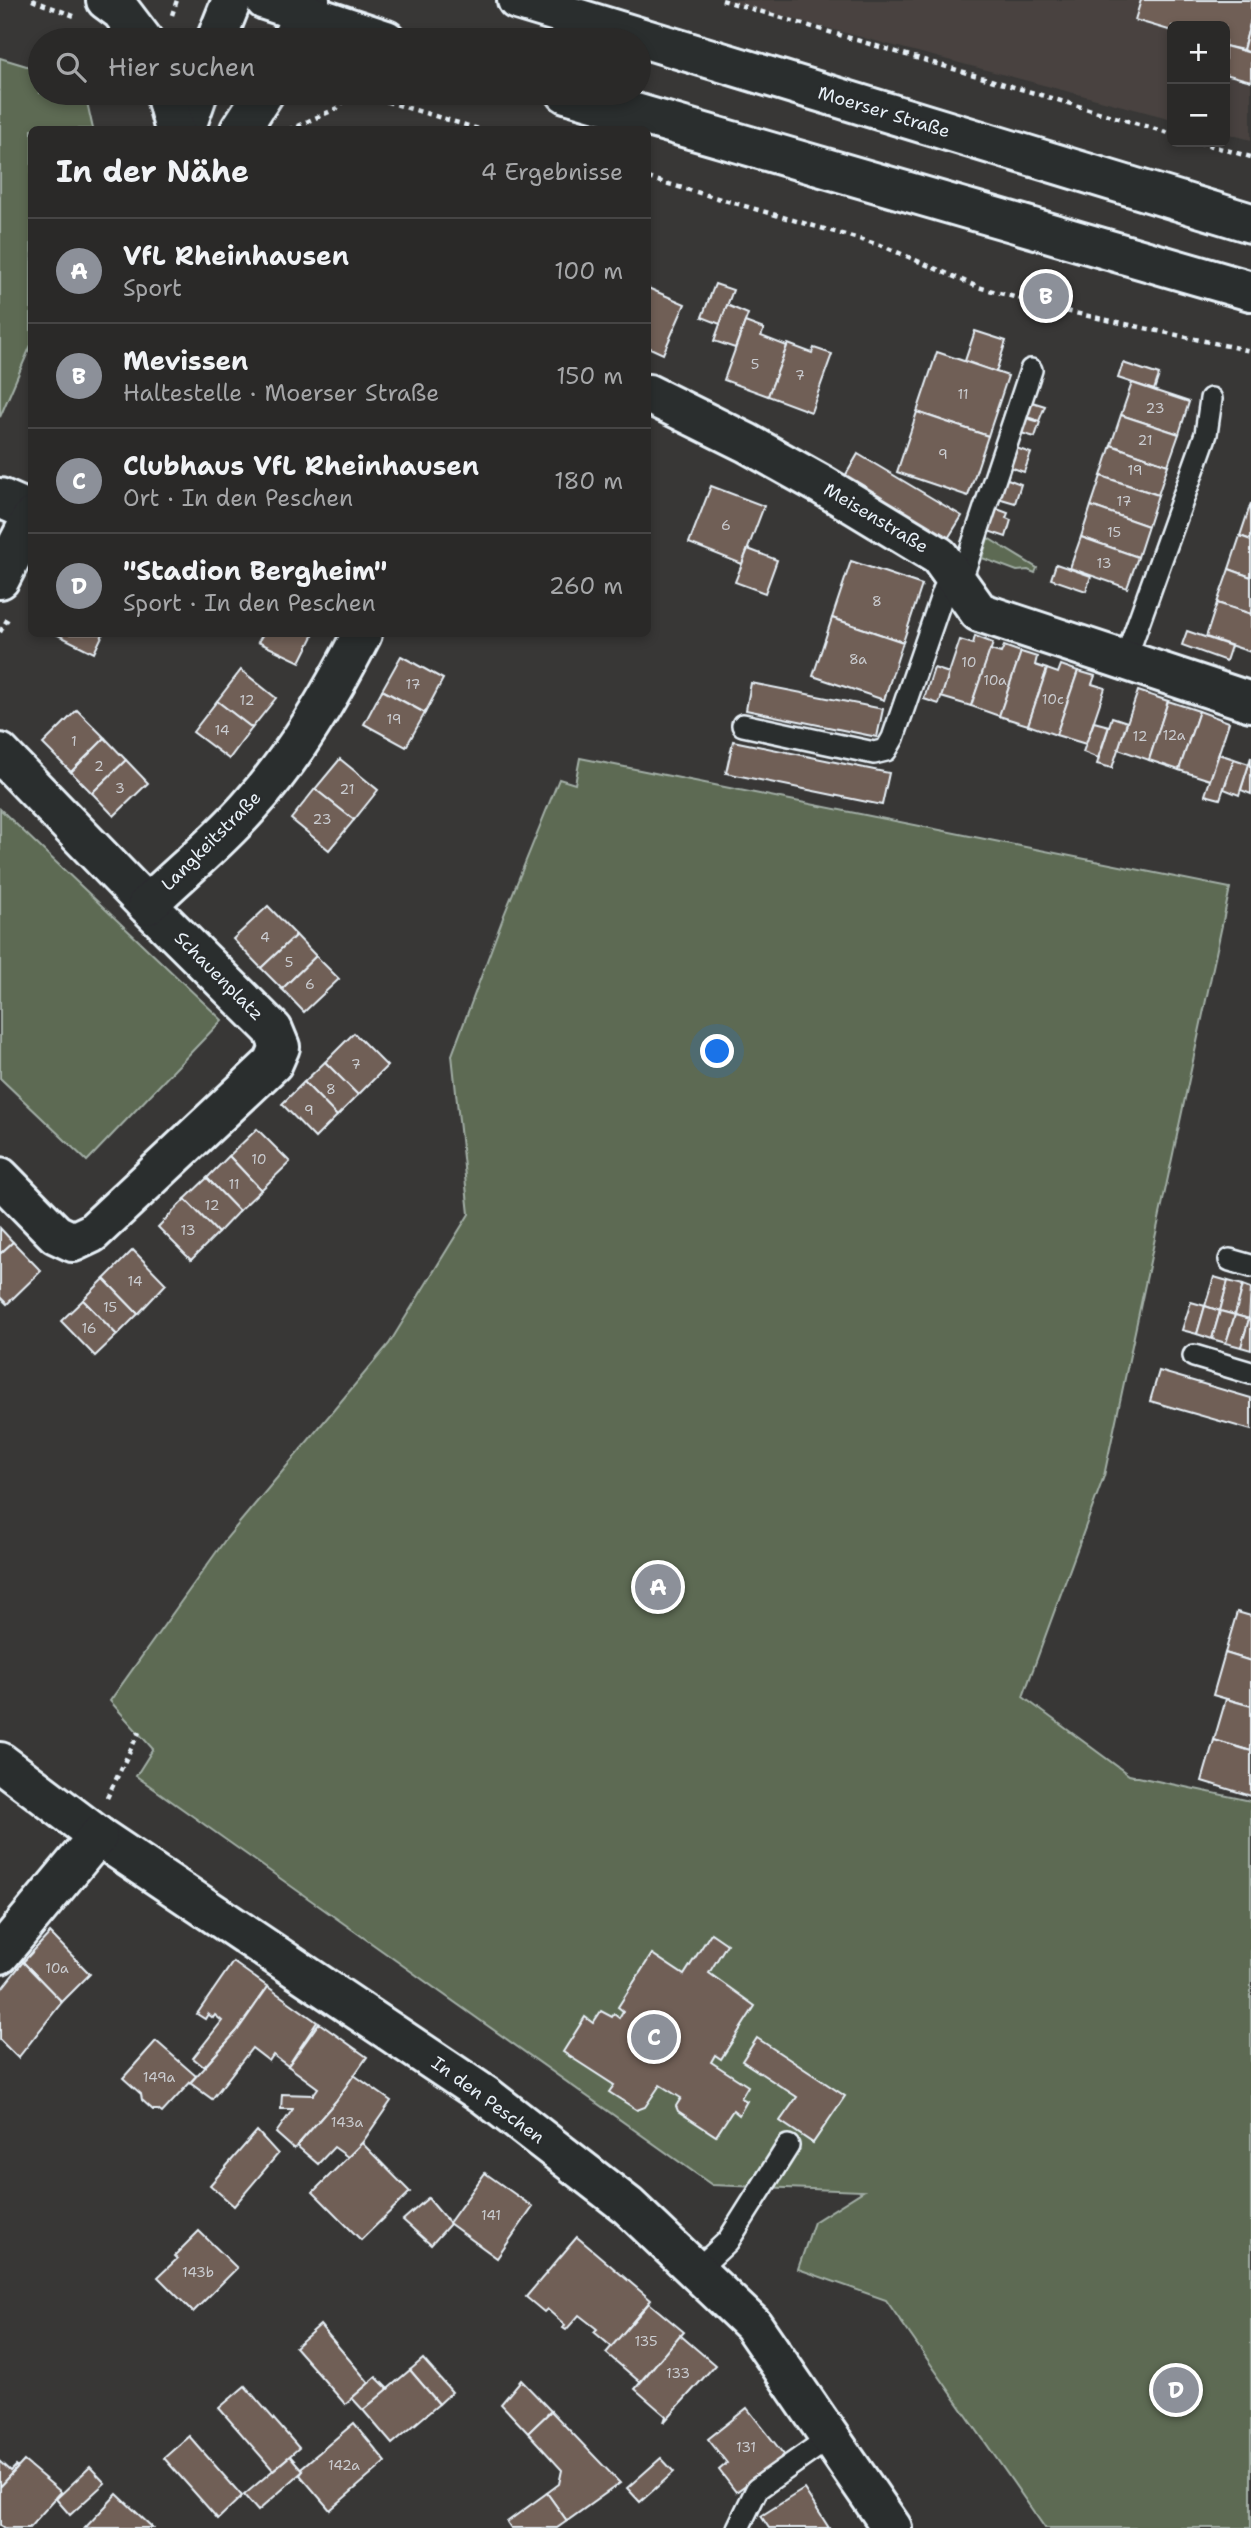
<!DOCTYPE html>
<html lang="de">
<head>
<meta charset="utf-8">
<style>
  :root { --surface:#2a2928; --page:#363534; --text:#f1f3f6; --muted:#a5a6a8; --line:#464545; --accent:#8c9099 }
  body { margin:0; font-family:"Shantell Sans",sans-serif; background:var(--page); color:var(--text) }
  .controls { position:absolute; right:21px; top:21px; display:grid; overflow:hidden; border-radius:10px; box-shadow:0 4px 10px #0003 }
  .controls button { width:63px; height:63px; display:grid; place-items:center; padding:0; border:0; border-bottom:2px solid var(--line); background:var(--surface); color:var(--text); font:35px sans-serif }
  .you { position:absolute; left:718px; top:1052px; width:24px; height:24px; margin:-18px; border:5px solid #fff; border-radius:50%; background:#1a73e8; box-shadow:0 0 0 10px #1a73e833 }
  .badge { display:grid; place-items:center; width:46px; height:46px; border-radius:50%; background:var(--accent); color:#fff; font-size:23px; font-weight:700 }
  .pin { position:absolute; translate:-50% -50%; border:4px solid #fff; box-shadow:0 2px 7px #0006 }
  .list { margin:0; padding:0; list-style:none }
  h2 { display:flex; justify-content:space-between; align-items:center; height:91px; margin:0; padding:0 28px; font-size:30px }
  h2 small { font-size:23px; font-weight:400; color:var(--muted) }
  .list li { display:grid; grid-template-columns:46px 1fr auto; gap:21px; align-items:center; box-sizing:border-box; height:105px; padding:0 28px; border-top:2px solid var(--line) }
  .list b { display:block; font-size:26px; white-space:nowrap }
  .list p { margin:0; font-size:23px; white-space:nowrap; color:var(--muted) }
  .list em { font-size:23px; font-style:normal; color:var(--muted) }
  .icon { flex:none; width:38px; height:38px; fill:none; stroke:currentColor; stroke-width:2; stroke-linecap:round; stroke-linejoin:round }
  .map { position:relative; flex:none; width:1251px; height:2528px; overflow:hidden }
  .search { position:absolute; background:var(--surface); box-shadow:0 4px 10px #0003; left:28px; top:28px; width:623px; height:77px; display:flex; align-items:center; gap:18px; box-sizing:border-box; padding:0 24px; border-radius:38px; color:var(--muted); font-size:26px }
  .panel { position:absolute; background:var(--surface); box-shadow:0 4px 10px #0003; left:28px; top:126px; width:623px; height:511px; border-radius:10px }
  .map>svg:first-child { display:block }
  .built { fill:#484340 }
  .green { fill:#5d6b53; stroke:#a2aea6; stroke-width:2 }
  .building { fill:#6f5e57; stroke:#e8f1f8; stroke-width:2 }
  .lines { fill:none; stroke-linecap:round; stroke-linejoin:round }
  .lane-casing { stroke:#e8f1f8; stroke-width:26 }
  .street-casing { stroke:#e8f1f8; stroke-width:44 }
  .secondary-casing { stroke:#e8f1f8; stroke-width:44 }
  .path { stroke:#e8f1f8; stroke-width:4.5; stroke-dasharray:5 5; stroke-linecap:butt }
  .lane { stroke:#2a2d2e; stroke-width:21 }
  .street { stroke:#2a2d2e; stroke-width:38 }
  .secondary { stroke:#2a2d2e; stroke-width:38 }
  .labels { text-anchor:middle; stroke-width:5; stroke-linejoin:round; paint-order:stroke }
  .number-label { font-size:14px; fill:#caccd0 }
  .street-label { font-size:18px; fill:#e8f1f8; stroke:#2a2d2e }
</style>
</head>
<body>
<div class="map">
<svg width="1251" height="2528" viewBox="0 0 1251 2528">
  <rect width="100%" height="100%" fill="#383736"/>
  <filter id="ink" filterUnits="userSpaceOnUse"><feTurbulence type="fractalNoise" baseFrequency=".0143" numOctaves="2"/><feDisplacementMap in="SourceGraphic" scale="14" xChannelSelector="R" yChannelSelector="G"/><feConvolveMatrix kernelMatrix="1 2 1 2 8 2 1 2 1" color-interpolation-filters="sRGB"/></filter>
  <g filter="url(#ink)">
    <polygon class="built" points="720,0 1251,0 1251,140 1225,133 1225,26 1172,26 1172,119"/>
    <g class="green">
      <polygon points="0,58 40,70 40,93 85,93 93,129 32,130 31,345 0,417"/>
      <polygon points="988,538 1037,568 1035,573 1028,570 1017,571 982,558"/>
      <polygon points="580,758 1230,888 1104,1476 1023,1697 1129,1775 1251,1801 1251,2528 1045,2528 886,2300 798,2269 814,2222 863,2191 712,2185 136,1776 153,1749 110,1701 225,1540 389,1344 469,1214 452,1055 504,915 559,779 575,784"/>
      <polygon points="0,809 222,1020 87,1161 0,1078"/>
    </g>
    <g class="building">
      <polygon points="1141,0 1251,0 1251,20 1243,50 1225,46 1225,26 1172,26 1172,31 1135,20"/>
      <polygon points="1251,20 1251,53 1243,50"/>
      <polygon points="1225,46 1251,53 1251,81 1225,74"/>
      <polygon points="715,284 733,290 720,324 702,317"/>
      <polygon points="648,288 685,304 663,354 648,347"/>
      <polygon points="727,305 748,314 735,348 714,341"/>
      <polygon points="745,322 764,329 761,336 787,346 768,396 724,380"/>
      <polygon points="975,331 1006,341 996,372 965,361"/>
      <polygon points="788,344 812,353 814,348 832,354 811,412 768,396"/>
      <polygon points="937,352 1008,376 988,436 917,412"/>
      <polygon points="1123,363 1159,375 1154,390 1118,378"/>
      <polygon points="1132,383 1189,402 1179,434 1121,415"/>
      <polygon points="1032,402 1045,406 1039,421 1027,417"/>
      <polygon points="917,412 988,436 968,496 897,472"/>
      <polygon points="1121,415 1179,434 1168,465 1111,445"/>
      <polygon points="1026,418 1040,422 1035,437 1021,433"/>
      <polygon points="1111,445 1168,465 1158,495 1101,476"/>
      <polygon points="1016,448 1031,453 1024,472 1010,467"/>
      <polygon points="858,454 962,516 947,540 844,478"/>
      <polygon points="1101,476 1158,495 1148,526 1091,506"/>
      <polygon points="1005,478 1021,484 1015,503 998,498"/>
      <polygon points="711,486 764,506 742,564 689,543"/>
      <polygon points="1251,503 1251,540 1240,536"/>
      <polygon points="1091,506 1148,526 1138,557 1081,537"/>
      <polygon points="997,509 1008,513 1006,518 1011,520 1006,537 988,531"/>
      <polygon points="1240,536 1251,540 1251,577 1229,569"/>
      <polygon points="1081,537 1138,557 1127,588 1070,568"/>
      <polygon points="748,549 777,560 765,593 735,582"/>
      <polygon points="851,561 922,585 903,642 832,618"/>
      <polygon points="1056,564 1091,576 1086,591 1051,579"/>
      <polygon points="1229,569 1251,577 1251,614 1217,603"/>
      <polygon points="1217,603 1251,614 1251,652 1206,637"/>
      <polygon points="832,618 903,642 884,700 813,676"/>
      <polygon points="1187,631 1231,646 1226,661 1182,645"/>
      <polygon points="56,634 103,634 94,653"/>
      <polygon points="263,634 314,634 300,662 258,642"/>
      <polygon points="975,636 993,643 971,706 941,697 960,640 973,644"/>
      <polygon points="1004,646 1021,652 999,716 971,706 990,650 1001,653"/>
      <polygon points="1021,652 1037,657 1035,665 1047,669 1028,725 999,716"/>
      <polygon points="401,656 443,679 425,713 382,690"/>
      <polygon points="1061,665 1078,671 1056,735 1028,725 1047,669 1058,673"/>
      <polygon points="934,668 949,673 939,704 924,699"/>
      <polygon points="241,670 276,698 252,728 217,701"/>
      <polygon points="1078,671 1095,676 1092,684 1105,688 1086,744 1056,735"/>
      <polygon points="751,683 883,709 877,737 746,710"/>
      <polygon points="382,690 425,713 406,747 364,724"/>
      <polygon points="1138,691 1168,701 1149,760 1118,749"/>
      <polygon points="217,701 252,728 229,759 193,732"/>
      <polygon points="1168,701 1199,711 1179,770 1149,760"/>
      <polygon points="77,710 105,738 71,772 43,744"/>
      <polygon points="1199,711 1229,722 1210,780 1179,770"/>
      <polygon points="1112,717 1127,722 1112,768 1097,764"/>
      <polygon points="1094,722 1109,726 1098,758 1083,752"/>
      <polygon points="105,738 126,760 92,793 71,772"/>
      <polygon points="733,741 889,773 882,805 726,773"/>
      <polygon points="1219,754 1234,759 1220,799 1205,795"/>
      <polygon points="1251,757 1251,794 1241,790"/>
      <polygon points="340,759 378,790 354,820 315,789"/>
      <polygon points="1234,759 1249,764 1239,795 1224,789"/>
      <polygon points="126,760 148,783 114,816 92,793"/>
      <polygon points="315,789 354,820 329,850 291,819"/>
      <polygon points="268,906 296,935 261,968 233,939"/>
      <polygon points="296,935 316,956 282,989 261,968"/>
      <polygon points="316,956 339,979 304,1012 282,989"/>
      <polygon points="354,1033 387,1066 358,1095 325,1062"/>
      <polygon points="325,1062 358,1095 337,1116 304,1082"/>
      <polygon points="304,1082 337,1116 315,1138 282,1104"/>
      <polygon points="257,1129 290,1162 261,1190 229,1156"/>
      <polygon points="229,1156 261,1190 239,1211 207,1178"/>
      <polygon points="207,1178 239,1211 218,1233 185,1199"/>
      <polygon points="185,1199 218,1233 191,1260 158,1227"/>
      <polygon points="0,1228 13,1242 0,1254"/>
      <polygon points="13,1242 41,1271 7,1304 0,1297 0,1254"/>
      <polygon points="133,1250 166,1284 138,1314 104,1279"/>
      <polygon points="1214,1277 1228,1281 1220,1311 1205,1306"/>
      <polygon points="104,1279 138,1314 117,1335 83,1300"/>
      <polygon points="1228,1281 1243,1285 1235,1315 1220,1311"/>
      <polygon points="1243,1285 1251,1288 1249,1319 1235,1315"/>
      <polygon points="83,1300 117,1335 95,1356 61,1321"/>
      <polygon points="1191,1302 1205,1306 1197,1334 1182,1330"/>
      <polygon points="1205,1306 1220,1311 1212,1339 1197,1334"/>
      <polygon points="1220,1311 1235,1315 1226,1343 1212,1339"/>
      <polygon points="1235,1315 1249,1319 1241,1347 1226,1343"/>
      <polygon points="1249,1319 1251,1320 1251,1350 1241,1347"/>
      <polygon points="1159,1371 1251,1398 1251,1430 1150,1401"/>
      <polygon points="1237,1612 1251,1616 1251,1661 1225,1653"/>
      <polygon points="1225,1653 1251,1661 1251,1706 1213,1695"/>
      <polygon points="1226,1699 1251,1706 1251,1751 1214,1740"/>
      <polygon points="1214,1740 1251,1751 1251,1796 1202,1781"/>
      <polygon points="50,1933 90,1974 62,2002 23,1962"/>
      <polygon points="711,1933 727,1944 709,1973 755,2006 721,2059 715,2055 711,2062 748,2086 741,2098 747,2101 739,2115 733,2110 716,2136 678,2111 676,2106 681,2098 660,2085 645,2107 637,2110 609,2092 614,2085 563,2052 585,2017 593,2023 601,2011 612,2017 614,2014 619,2018 623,2011 618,2007 652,1954 684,1975"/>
      <polygon points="23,1962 62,2002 18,2058 0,2040 0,1991"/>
      <polygon points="233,1962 268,1987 237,2031 204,2067 193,2058 222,2021 215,2015 213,2018 208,2014 205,2019 197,2014"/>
      <polygon points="268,1987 317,2022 288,2066 273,2055 269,2061 252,2048 212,2099 190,2083 237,2031"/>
      <polygon points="319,2023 367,2057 336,2101 294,2149 276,2133 293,2109 281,2109 282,2094 313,2095 318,2088 288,2066"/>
      <polygon points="757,2038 845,2096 813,2143 780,2121 797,2097 742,2061"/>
      <polygon points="156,2041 196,2076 162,2113 158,2110 153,2110 142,2100 141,2094 123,2078"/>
      <polygon points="354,2075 391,2101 362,2143 348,2157 334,2147 318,2164 297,2146 336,2101"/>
      <polygon points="257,2131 278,2154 234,2206 210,2185"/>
      <polygon points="362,2143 410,2192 361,2240 313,2192"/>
      <polygon points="485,2173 533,2207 497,2258 449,2223"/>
      <polygon points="428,2198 450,2224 431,2245 403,2220"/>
      <polygon points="199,2231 237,2268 193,2312 158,2277 177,2259 174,2256"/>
      <polygon points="577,2237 651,2300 612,2347 594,2332 597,2329 579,2315 566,2330 563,2328 565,2325 547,2309 544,2312 526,2297"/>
      <polygon points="649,2303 684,2332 640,2382 606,2353"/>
      <polygon points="320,2325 369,2383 345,2404 295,2347"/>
      <polygon points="680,2335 715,2365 664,2422 666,2416 635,2389"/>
      <polygon points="423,2359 452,2392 439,2404 410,2370"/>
      <polygon points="410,2370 439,2404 392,2444 363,2410"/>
      <polygon points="376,2377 388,2389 363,2410 352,2398"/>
      <polygon points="521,2380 551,2411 528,2433 501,2404"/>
      <polygon points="245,2386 299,2448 273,2470 219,2408"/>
      <polygon points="747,2408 785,2456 736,2492 719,2470 727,2463 708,2439"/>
      <polygon points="551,2411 620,2483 567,2521 547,2493 559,2484 562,2470 528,2433"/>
      <polygon points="354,2423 386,2462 330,2510 300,2475 303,2471 301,2468"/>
      <polygon points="189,2436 242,2496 218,2519 164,2458"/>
      <polygon points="290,2456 303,2471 258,2511 244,2495"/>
      <polygon points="661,2458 674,2472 640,2502 627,2488"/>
      <polygon points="0,2461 11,2471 16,2466 18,2468 0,2487"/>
      <polygon points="24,2461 61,2492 29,2528 4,2528 0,2525 0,2487"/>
      <polygon points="90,2467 105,2483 70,2515 56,2499"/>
      <polygon points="804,2489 829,2528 769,2528 761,2516"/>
      <polygon points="547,2493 567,2521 557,2528 511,2528 507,2522"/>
      <polygon points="117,2494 153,2528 85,2528"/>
    </g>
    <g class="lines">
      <defs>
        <g id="lane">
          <polyline points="1125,660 1206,434 1211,399"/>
          <polyline points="743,725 874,753 886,750 893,738 944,590 965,568 1031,370"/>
          <polyline points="1230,1260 1251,1266"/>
          <polyline points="1194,1356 1251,1373"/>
          <polyline points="696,2271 728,2241 788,2146"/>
          <polyline points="738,2528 757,2489 829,2438"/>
        </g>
        <g id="street">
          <polyline points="216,40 232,0"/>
          <polyline points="291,40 310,0"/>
          <polyline points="185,130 198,93"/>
          <polyline points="240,130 264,93"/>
          <polyline points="648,394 747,443 822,485 939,556 979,612 1251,702"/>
          <polyline points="0,498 32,512"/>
          <polyline points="0,579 32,517"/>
          <polyline points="0,753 147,905 273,1030 280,1047 273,1063 92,1233 73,1242 56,1234 0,1177"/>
          <path d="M 147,905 C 180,873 217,843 248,808 C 295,756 330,696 362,634"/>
          <polyline points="0,1762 98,1836 486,2096 628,2206 752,2324 892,2528"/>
          <polyline points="0,1954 98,1836"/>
        </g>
        <g id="secondary">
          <polyline points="106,0 121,11 143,40"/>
          <polyline points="265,0 386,40"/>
          <polyline points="517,0 1251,223"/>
          <polyline points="165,93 175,130"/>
          <polyline points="566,93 1251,291"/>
        </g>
      </defs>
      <use href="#lane" class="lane-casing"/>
      <use href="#street" class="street-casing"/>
      <use href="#secondary" class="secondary-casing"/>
      <g class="path">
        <polyline points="32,0 74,16"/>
        <polyline points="722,0 1172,134"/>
        <polyline points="172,15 177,0"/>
        <polyline points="358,93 482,130"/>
        <polyline points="288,130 338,108 350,93"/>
        <polyline points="1198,142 1251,157"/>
        <polyline points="648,178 883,246 978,287 1061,310 1251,351"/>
        <polyline points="0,632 10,615"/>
        <polyline points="107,1798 139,1732"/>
      </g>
      <use href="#lane" class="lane"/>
      <use href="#street" class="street"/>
      <use href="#secondary" class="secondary"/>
    </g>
  </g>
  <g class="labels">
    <g class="number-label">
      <text x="755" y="369">5</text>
      <text x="800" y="380">7</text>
      <text x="963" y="399">11</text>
      <text x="1155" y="413">23</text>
      <text x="1145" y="445">21</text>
      <text x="943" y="459">9</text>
      <text x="1135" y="475">19</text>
      <text x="1124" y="506">17</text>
      <text x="726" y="530">6</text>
      <text x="1114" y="537">15</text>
      <text x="1104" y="568">13</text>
      <text x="877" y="606">8</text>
      <text x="858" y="664">8a</text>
      <text x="969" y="667">10</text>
      <text x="995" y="685">10a</text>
      <text x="413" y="689">17</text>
      <text x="1053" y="704">10c</text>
      <text x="247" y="705">12</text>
      <text x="394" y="724">19</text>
      <text x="222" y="735">14</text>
      <text x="1174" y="740">12a</text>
      <text x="1140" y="741">12</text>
      <text x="74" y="746">1</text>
      <text x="99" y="771">2</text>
      <text x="120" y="793">3</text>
      <text x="347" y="794">21</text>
      <text x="322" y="824">23</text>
      <text x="265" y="942">4</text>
      <text x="289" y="967">5</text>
      <text x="310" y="989">6</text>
      <text x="356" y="1069">7</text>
      <text x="331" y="1094">8</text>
      <text x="309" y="1115">9</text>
      <text x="259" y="1164">10</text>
      <text x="234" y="1189">11</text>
      <text x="212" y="1210">12</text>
      <text x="188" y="1235">13</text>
      <text x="135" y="1286">14</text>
      <text x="110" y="1312">15</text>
      <text x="89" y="1333">16</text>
      <text x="57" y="1973">10a</text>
      <text x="159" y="2082">149a</text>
      <text x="347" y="2127">143a</text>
      <text x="491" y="2220">141</text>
      <text x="198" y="2277">143b</text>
      <text x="646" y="2346">135</text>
      <text x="678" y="2378">133</text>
      <text x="746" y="2452">131</text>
      <text x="344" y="2470">142a</text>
    </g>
    <g class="street-label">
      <text transform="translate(884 112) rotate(17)" y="6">Moerser Straße</text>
      <text transform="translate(876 518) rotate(31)" y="6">Meisenstraße</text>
      <text transform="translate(211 841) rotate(-45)" y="6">Langkeitstraße</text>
      <text transform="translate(219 976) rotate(45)" y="6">Schauenplatz</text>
      <text transform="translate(488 2100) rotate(36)" y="6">In den Peschen</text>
    </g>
  </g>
</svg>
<div class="controls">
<button>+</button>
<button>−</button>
</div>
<div class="you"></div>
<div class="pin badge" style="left:658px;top:1587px">A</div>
<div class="pin badge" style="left:1046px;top:296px">B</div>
<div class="pin badge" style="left:654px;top:2037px">C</div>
<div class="pin badge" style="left:1176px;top:2390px">D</div>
<div class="search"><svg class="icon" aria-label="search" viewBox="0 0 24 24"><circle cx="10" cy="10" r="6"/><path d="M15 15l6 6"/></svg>Hier suchen</div>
<section class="panel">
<h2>In der Nähe<small>4 Ergebnisse</small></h2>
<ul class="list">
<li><span class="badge">A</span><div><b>VfL Rheinhausen</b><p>Sport</p></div><em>100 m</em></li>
<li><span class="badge">B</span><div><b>Mevissen</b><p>Haltestelle · Moerser Straße</p></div><em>150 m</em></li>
<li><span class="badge">C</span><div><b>Clubhaus VfL Rheinhausen</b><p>Ort · In den Peschen</p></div><em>180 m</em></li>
<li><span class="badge">D</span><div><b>&quot;Stadion Bergheim&quot;</b><p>Sport · In den Peschen</p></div><em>260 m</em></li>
</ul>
</section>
</div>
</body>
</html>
